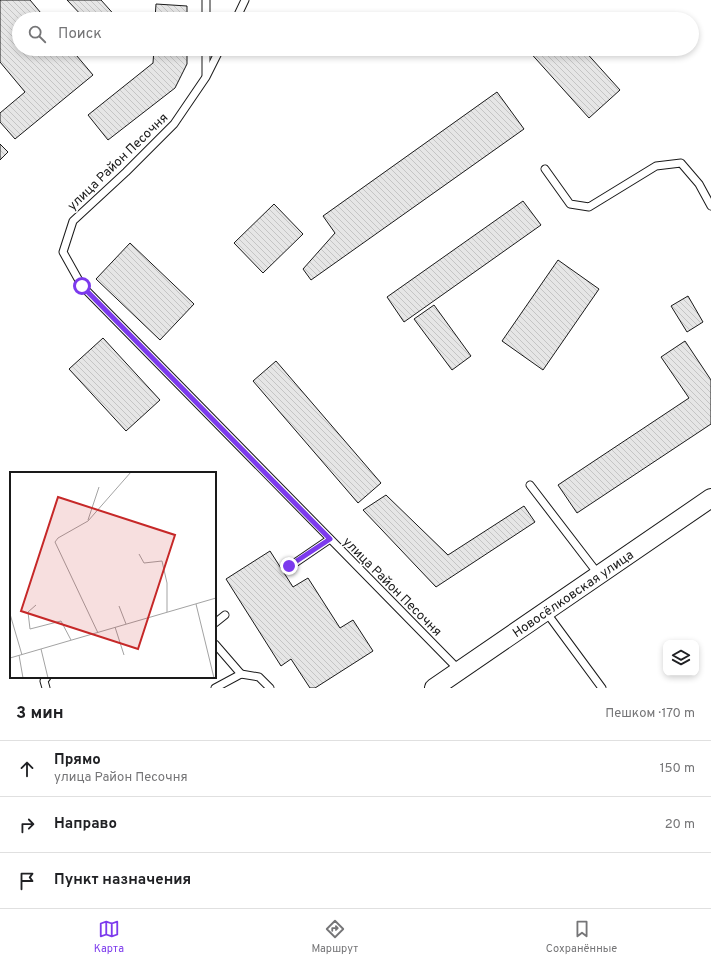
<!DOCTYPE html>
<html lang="ru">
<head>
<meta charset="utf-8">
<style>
  :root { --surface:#fff; --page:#f6f6f6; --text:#202124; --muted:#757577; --line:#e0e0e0; --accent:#7c3aed }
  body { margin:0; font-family:Overpass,sans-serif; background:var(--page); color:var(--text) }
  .controls { position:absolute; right:12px; bottom:12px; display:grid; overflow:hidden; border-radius:8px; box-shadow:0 2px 6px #0003 }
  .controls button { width:36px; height:36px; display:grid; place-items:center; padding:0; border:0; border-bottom:1px solid var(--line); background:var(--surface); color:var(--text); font:20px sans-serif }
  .stop { position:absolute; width:12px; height:12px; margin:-9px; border:3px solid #7c3aed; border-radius:50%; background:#fff }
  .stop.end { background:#7c3aed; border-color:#fff; box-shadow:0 1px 4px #0008 }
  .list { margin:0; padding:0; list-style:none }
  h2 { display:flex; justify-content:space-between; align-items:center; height:52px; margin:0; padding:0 16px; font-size:17px }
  h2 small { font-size:13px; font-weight:400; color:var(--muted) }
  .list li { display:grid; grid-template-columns:26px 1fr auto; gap:12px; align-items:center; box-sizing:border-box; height:56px; padding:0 16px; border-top:1px solid var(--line) }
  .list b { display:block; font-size:15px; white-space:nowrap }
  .list p { margin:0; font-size:13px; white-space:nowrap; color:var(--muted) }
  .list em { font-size:13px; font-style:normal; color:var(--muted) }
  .icon { flex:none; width:22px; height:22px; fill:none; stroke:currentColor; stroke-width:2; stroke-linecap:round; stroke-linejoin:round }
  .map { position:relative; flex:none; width:711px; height:688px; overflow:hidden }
  .search { position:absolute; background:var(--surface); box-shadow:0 2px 6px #0003; left:12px; right:12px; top:12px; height:44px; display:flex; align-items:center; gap:10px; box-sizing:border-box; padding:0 14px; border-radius:22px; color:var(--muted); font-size:15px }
  .sheet { height:220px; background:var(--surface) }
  nav { display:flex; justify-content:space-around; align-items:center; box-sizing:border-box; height:56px; border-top:1px solid var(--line); background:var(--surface); font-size:11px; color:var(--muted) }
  nav a { display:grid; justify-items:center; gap:2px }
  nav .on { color:var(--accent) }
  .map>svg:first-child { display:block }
  .building { fill:url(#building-back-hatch); stroke:#1a1a1a }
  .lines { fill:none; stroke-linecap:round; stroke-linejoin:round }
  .service-casing { stroke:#1a1a1a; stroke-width:9 }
  .tertiary-casing { stroke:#1a1a1a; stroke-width:20 }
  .service { stroke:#fff; stroke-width:7 }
  .tertiary { stroke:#fff; stroke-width:18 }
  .route { stroke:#7c3aed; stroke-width:5 }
  .labels { text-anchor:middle; stroke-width:3; stroke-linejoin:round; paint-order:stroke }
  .street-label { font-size:13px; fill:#1a1a1a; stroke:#fff }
  .inset-road { fill:none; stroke:#a3a3a3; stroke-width:1 }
  .view { fill:#c62828; fill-opacity:0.15; stroke:#c62828; stroke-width:2 }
  .inset-edge { fill:none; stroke:#1a1a1a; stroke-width:2 }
</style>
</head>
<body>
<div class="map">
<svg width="711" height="688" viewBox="0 0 711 688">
  <defs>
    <pattern id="building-back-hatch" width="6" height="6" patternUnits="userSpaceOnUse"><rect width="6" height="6" fill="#e6e6e6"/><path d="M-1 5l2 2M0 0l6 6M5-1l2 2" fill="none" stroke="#c5c5c5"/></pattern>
  </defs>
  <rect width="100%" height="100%" fill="#fff"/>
  <g class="building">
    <polygon points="0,0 30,0 46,19 19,19 19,49 71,49 93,75 15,139 0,122 0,113 25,92 0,62"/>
    <polygon points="67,0 101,0 118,19 85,19"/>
    <polygon points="156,4 187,6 187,19 155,19"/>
    <polygon points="112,49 122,49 117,54"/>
    <polygon points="154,49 187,49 187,64 175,88 108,140 88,115 153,63"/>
    <polygon points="527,49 583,49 620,90 589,118"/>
    <polygon points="497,92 524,129 311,280 303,269 335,233 323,216"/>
    <polygon points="0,144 8,152 0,160"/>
    <polygon points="523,201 541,225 404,322 387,297"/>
    <polygon points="274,204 303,234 263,273 234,243"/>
    <polygon points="130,243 194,304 160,340 96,279"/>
    <polygon points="558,260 599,289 543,370 502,341"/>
    <polygon points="688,296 703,322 687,332 671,306"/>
    <polygon points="434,305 471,356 452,370 414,319"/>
    <polygon points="103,338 160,400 126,431 69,369"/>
    <polygon points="685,341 711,380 711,424 577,513 558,485 689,398 661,357"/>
    <polygon points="276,361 381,483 358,503 253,381"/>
    <polygon points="386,495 448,555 524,506 535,522 436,587 363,510"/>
    <polygon points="270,551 293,587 308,578 340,628 353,620 373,651 315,688 310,688 291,659 281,666 226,579"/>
  </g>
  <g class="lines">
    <defs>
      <g id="service">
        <polyline points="206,19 206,0"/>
        <polyline points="236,19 245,0"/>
        <polyline points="220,49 206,77 174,124 126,172 73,221 63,252 82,286 459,670"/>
        <polyline points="206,75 206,49"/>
        <polyline points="545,169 570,204 589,207 656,166 681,163 699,184 711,206"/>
        <polyline points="530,485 599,575"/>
        <polyline points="289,567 330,539"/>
        <polyline points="546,612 602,688"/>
        <polyline points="215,623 225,615"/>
        <polyline points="215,644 241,674"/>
        <polyline points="46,688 44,681 47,677"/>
        <polyline points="215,688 241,674 259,677 270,688"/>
      </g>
      <g id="tertiary">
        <path id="s1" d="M 434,688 L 711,498"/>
      </g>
    </defs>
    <use href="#service" class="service-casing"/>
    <use href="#tertiary" class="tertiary-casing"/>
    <use href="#service" class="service"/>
    <use href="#tertiary" class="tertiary"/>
  </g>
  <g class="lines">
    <polyline class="route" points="82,286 330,539 289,566"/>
  </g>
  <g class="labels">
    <g class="street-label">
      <text transform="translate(117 161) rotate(-44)" y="5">улица Район Песочня</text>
      <text transform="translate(393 586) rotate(45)" y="5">улица Район Песочня</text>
      <text dy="5" stroke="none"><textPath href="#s1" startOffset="168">Новосёлковская улица</textPath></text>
    </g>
  </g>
  <g transform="translate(10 472)">
    <rect width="206" height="206" fill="#fff"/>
    <path class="inset-road" d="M 78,48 L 89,15M 129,82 L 134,91 L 152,89 L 157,111 L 157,140M 186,132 L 204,206M 26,133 L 18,140 L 20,157 L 51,149 L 61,168M 109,134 L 116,152M 0,142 L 12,183M 105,155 L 114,183M 88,161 L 45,70 L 48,66 L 78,49 L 121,0M 31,177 L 38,206M 9,183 L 13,206M 0,186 L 206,126"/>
    <path class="view" d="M 48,25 L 165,63 L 128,177 L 11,139 Z"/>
    <rect width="206" height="206" class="inset-edge"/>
  </g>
</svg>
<div class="controls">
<button><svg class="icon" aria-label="layers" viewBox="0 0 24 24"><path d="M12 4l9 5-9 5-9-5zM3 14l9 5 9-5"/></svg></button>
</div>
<div class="stop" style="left:82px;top:286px"></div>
<div class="stop end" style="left:289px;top:566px"></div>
<div class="search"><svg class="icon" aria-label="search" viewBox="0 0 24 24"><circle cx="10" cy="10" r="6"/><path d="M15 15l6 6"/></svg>Поиск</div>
</div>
<section class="sheet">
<h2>3 мин<small>Пешком · 170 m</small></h2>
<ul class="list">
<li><svg class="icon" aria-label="ahead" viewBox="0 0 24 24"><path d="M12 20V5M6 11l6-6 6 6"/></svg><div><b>Прямо</b><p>улица Район Песочня</p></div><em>150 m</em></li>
<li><svg class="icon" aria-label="right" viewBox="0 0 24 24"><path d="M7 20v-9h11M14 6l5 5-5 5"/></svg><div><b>Направо</b></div><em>20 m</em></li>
<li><svg class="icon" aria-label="arrive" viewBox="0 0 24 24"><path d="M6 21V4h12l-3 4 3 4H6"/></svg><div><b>Пункт назначения</b></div></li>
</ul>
</section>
<nav>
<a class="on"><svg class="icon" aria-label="map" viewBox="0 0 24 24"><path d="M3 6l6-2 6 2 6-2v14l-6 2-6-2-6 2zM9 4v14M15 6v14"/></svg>Карта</a>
<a><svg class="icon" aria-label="directions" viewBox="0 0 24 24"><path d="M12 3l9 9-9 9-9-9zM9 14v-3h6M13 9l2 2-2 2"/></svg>Маршрут</a>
<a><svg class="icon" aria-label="saved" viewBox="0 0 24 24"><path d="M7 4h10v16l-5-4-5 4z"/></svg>Сохранённые</a>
</nav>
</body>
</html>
